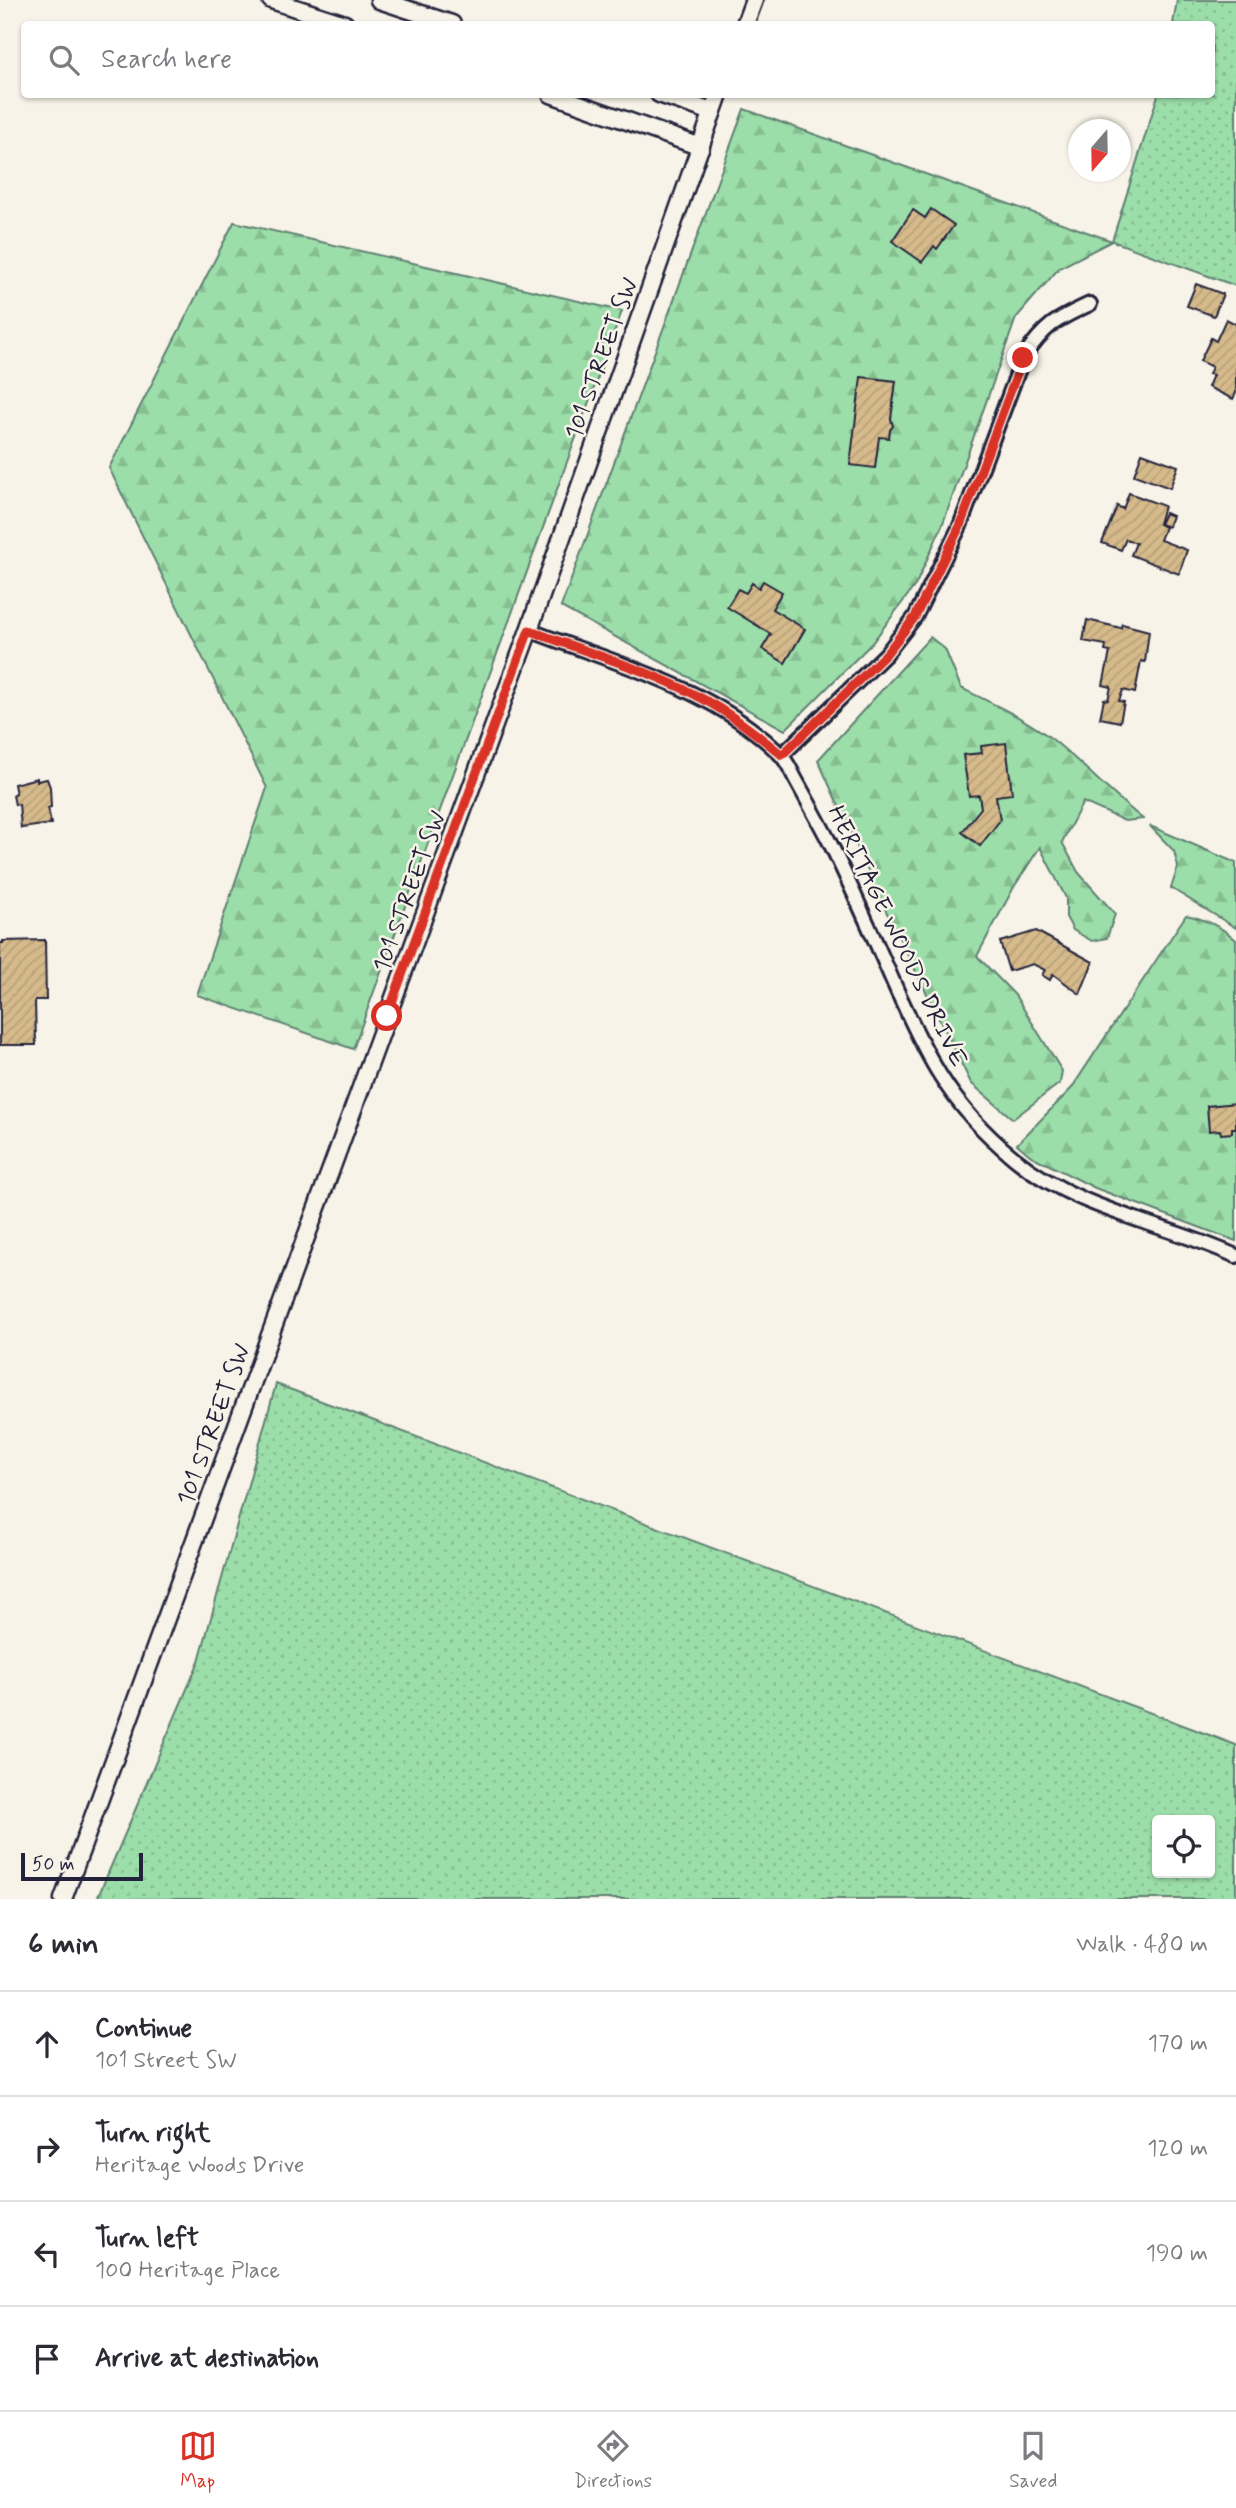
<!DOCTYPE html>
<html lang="en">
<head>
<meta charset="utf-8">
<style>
  :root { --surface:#fff; --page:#f2f2f3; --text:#2b2b33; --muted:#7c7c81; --line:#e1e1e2; --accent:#d93025 }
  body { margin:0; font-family:Mynerve,sans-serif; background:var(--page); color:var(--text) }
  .controls { position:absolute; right:21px; bottom:21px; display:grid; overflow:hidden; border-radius:7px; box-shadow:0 2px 5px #0004 }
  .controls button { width:63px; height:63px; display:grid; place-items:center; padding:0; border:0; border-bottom:2px solid var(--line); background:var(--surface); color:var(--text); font:35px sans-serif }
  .compass { position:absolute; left:1068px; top:119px; width:63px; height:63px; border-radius:50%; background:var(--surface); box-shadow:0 2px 5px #0004; rotate:200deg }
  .scale { position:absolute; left:21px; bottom:18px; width:122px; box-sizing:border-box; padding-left:7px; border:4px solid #22223b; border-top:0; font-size:19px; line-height:24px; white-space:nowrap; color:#22223b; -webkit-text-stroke:5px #f7f3e8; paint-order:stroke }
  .stop { position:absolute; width:21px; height:21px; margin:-16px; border:5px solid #d93025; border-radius:50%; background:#fff }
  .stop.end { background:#d93025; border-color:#fff; box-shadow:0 2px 7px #0008 }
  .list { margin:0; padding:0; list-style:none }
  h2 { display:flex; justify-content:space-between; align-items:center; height:91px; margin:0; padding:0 28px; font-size:30px }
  h2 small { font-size:23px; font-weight:400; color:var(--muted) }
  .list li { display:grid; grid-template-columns:46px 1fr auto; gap:21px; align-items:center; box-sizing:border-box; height:105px; padding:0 28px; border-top:2px solid var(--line) }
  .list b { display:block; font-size:26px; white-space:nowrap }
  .list p { margin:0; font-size:23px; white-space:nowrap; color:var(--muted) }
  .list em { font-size:23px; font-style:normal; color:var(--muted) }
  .icon { flex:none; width:38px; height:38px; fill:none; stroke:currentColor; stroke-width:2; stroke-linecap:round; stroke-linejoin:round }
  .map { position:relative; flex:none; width:1236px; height:1899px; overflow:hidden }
  .search { position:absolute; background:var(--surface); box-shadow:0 2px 5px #0004; left:21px; right:21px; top:21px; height:77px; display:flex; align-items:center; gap:18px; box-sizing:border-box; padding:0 24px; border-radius:7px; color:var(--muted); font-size:26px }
  .sheet { height:511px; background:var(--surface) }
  nav { display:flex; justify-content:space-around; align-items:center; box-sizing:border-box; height:98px; border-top:2px solid var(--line); background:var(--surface); font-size:19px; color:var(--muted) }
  nav a { display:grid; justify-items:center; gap:4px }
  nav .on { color:var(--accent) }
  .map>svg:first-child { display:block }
  .green { fill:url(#green-dots); stroke:#5f8072; stroke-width:2; fill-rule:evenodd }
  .forest { fill:url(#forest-firs); stroke:#5f8072; stroke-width:2 }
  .building { fill:url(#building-hatch); stroke:#22223b; stroke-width:2 }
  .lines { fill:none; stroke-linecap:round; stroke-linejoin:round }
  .minor-casing { stroke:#22223b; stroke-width:18 }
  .tertiary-casing { stroke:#22223b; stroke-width:21 }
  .minor { stroke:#f7f3e8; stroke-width:12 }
  .tertiary { stroke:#f7f3e8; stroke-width:16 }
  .route { stroke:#d93025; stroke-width:9 }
  .labels { text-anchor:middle; stroke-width:5; stroke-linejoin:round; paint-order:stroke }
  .street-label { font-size:24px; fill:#22223b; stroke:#f7f3e8 }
</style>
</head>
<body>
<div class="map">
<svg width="1236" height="1899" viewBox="0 0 1236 1899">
  <defs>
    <pattern id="green-dots" width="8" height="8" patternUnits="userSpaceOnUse" patternTransform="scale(1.75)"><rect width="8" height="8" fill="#9cdea9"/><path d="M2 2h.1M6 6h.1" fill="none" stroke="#86be92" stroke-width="1.8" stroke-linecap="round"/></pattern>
    <pattern id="forest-firs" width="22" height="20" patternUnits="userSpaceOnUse" patternTransform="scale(1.75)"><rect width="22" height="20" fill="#9cdea9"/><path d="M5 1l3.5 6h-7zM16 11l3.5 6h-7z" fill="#86be92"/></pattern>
    <pattern id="building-hatch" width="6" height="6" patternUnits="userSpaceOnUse" patternTransform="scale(1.75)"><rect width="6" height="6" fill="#d6ba8b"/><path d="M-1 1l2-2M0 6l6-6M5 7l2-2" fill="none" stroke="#b7a079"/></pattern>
  </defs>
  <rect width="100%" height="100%" fill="#f7f3e8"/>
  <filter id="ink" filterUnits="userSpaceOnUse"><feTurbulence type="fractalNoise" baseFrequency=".0143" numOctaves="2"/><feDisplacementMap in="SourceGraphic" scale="14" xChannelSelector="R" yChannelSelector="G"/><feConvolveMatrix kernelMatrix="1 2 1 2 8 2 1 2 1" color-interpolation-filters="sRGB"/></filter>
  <g filter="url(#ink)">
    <g class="green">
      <polygon points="1177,0 1236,0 1236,286 1112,241 1158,95 1212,94 1212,24 1173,24"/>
      <path d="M 276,1384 L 1236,1745 L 1236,1899 L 97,1899 L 199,1661 ZM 1210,1820 L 1210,1873 L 1157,1873 L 1157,1820 Z"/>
    </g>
    <g class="forest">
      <polygon points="744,109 1112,241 1059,268 1016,318 942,526 916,584 872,643 785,730 561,607"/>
      <polygon points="234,222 622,311 353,1049 197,995 267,788 109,468"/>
      <path d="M 930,637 L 945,649 L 961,688 C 992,703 1024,718 1052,739 C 1083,764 1111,794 1143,819 L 1125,821 L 1083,802 L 1062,842 L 1078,872 L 1115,914 L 1107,938 L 1092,941 L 1073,930 L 1066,917 L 1066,898 L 1040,847 L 1014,887 L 977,956 L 1015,995 L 1062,1071 L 1060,1083 L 1013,1119 L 971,1083 L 887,913 L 818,760 Z"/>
      <polygon points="1150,826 1236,863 1236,928 1171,888 1178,867 1174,851"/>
      <path d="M 1186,915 C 1205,919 1221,926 1236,940 L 1236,1241 L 1095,1188 L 1031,1156 L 1017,1144 L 1071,1089 Z"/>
    </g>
    <g class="building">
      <polygon points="931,209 954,225 937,249 934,246 922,262 892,241 913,210 925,218"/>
      <polygon points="1196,284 1223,294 1214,316 1187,306"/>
      <polygon points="1226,319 1236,324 1236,393 1233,399 1208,387 1213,375 1209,374 1212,367 1200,361 1211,338 1216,341"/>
      <polygon points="861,377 896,381 891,419 893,426 890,430 889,438 879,437 875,468 850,465"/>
      <polygon points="1142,453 1178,466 1170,488 1134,475"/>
      <polygon points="1129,493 1164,506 1159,524 1165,527 1160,540 1187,550 1179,574 1131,555 1136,543 1126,539 1121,550 1102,543 1117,506 1123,509"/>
      <polygon points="1165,513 1172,516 1168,527 1160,524"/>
      <polygon points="763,581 782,592 772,609 805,629 785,663 762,649 771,634 727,607 738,589 746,593 752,583 759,588"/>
      <polygon points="1087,620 1121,628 1122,624 1149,631 1145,662 1141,661 1135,693 1123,690 1119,701 1124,702 1120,722 1100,718 1104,699 1108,700 1111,687 1103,685 1110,652 1105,651 1106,645 1083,641"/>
      <polygon points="1006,743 1012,794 996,796 1000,820 980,846 962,832 981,808 979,795 969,796 963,755 982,753 981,746"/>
      <polygon points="37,778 37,781 47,779 50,787 51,807 48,808 51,824 21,828 19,804 15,805 13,795 16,794 14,784"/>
      <polygon points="1036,931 1093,962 1080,994 1053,974 1050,980 1042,975 1045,970 1033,964 1009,971 1000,942"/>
      <polygon points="45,940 46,1000 35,1000 36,1045 0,1045 0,943 3,943 3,941"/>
      <polygon points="1236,1103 1236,1128 1232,1128 1232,1133 1221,1134 1220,1130 1209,1131 1207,1106"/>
    </g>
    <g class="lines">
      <defs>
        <g id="minor">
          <path d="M 529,630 C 615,664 711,686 779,753 C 787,760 791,771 796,780 C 807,800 818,820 829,841 C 854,891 876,943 899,995 C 912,1022 924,1050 940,1075 C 959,1106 986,1135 1014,1158 C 1077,1210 1163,1223 1236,1256"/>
          <path d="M 782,755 L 886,654 L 915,617 L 960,526 L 1023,358 C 1044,326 1055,320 1090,304"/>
        </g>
        <g id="tertiary">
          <polyline points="271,0 345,24"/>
          <polyline points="379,0 452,24"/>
          <polyline points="745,24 754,0"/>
          <polyline points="551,94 701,147"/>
          <polyline points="659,94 712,112"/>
          <polyline points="63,1899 529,630 719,94"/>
        </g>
      </defs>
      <use href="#minor" class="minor-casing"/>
      <use href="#tertiary" class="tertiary-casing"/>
      <use href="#minor" class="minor"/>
      <use href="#tertiary" class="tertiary"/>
    </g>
  </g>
  <g class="lines" filter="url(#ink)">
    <path class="route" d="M 387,1016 L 529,630 C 587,653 648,669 703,699 C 731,714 757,734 782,755 L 886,654 L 915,617 L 960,526 L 1023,358"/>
  </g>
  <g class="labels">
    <g class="street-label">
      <text transform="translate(601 358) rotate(-70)" y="8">101 STREET SW</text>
      <text transform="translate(409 891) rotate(-70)" y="8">101 STREET SW</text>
      <text transform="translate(898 936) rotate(64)" y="8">HERITAGE WOODS DRIVE</text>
      <text transform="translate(213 1424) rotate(-70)" y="8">101 STREET SW</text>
    </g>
  </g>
</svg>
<div class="controls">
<button><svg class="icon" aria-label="locate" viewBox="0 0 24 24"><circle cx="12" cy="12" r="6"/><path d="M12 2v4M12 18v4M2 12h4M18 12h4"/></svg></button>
</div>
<svg class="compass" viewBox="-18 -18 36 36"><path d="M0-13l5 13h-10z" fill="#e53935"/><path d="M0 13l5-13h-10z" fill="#7c7c81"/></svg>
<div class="scale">50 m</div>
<div class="stop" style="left:387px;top:1016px"></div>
<div class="stop end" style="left:1023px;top:358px"></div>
<div class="search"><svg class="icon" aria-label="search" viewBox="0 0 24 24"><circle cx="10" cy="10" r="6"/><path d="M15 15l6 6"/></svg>Search here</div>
</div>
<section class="sheet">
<h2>6 min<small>Walk · 480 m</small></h2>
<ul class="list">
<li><svg class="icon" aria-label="ahead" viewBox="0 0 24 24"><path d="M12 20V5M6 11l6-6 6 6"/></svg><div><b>Continue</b><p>101 Street SW</p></div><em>170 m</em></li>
<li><svg class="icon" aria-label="right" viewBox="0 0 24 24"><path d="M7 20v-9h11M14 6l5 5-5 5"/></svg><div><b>Turn right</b><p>Heritage Woods Drive</p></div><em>120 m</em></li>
<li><svg class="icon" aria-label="left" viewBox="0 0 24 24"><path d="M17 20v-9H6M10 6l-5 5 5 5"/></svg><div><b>Turn left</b><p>100 Heritage Place</p></div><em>190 m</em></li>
<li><svg class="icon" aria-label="arrive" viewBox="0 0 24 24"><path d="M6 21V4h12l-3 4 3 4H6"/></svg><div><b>Arrive at destination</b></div></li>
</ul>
</section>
<nav>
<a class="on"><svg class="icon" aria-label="map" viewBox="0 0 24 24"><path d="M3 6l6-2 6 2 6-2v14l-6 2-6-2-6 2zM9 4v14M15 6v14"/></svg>Map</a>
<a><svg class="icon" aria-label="directions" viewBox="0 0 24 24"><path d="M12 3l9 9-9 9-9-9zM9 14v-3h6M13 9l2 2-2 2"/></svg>Directions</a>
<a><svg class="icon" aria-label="saved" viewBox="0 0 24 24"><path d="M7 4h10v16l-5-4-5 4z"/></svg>Saved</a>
</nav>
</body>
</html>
